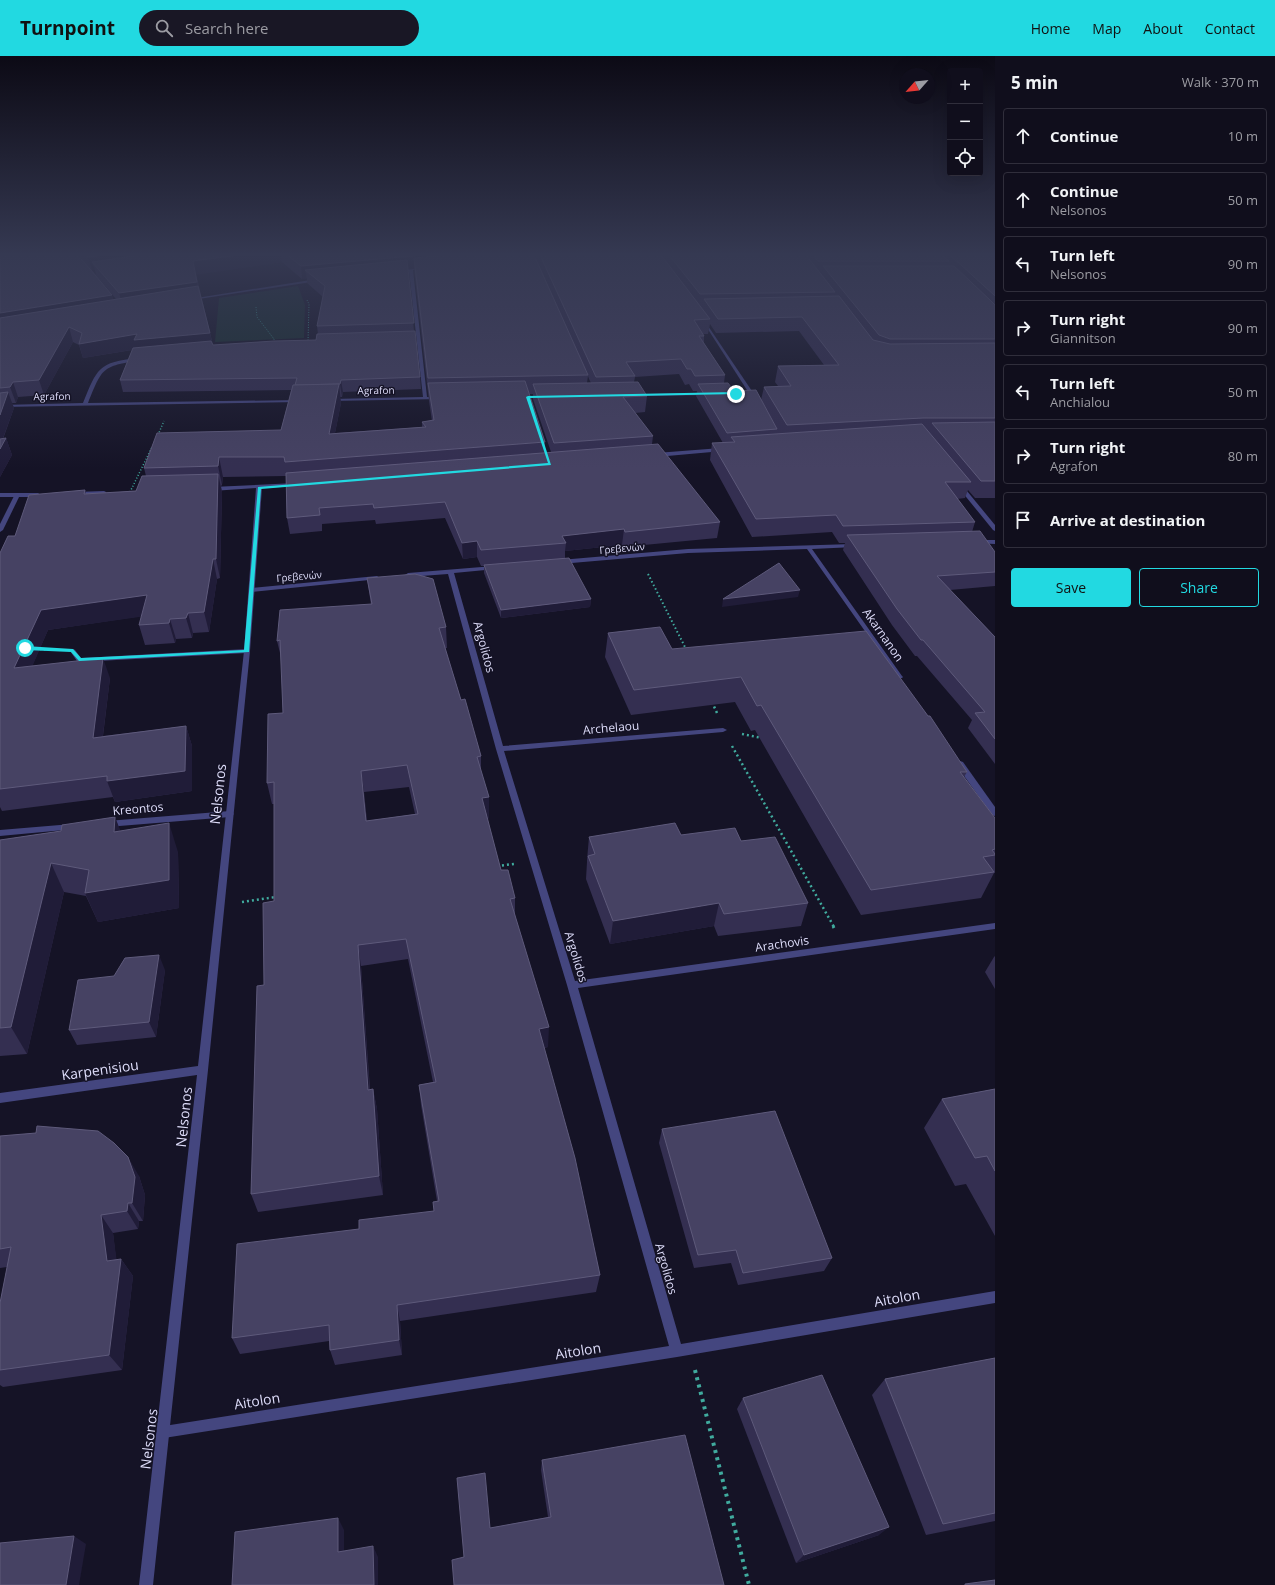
<!DOCTYPE html>
<html lang="en">
<head>
<meta charset="utf-8">
<style>
  :root { --surface:#100e1c; --page:#191725; --text:#f1f3f6; --muted:#9c9ca3; --line:#302e3b; --accent:#22d9e1 }
  body { margin:0; font-family:"Open Sans",sans-serif; background:var(--page); color:var(--text) }
  .controls { position:absolute; right:12px; top:12px; display:grid; overflow:hidden; border-radius:4px; box-shadow:0 4px 16px #0002 }
  .controls button { width:36px; height:36px; display:grid; place-items:center; padding:0; border:0; border-bottom:1px solid var(--line); background:var(--surface); color:var(--text); font:20px sans-serif }
  .compass { position:absolute; left:899px; top:12px; width:36px; height:36px; border-radius:50%; background:var(--surface); box-shadow:0 4px 16px #0002; rotate:243deg }
  .stop { position:absolute; width:12px; height:12px; margin:-9px; border:3px solid #22d9e1; border-radius:50%; background:#fff }
  .stop.end { background:#22d9e1; border-color:#fff; box-shadow:0 1px 4px #0008 }
  .list { margin:0; padding:0; list-style:none }
  h2 { display:flex; justify-content:space-between; align-items:center; height:52px; margin:0; padding:0 16px; font-size:17px }
  h2 small { font-size:13px; font-weight:400; color:var(--muted) }
  .list li { display:grid; grid-template-columns:26px 1fr auto; gap:12px; align-items:center; box-sizing:border-box; height:56px; margin:0 8px 8px; padding:0 8px; border:1px solid var(--line); border-radius:4px }
  .list b { display:block; font-size:15px; white-space:nowrap }
  .list p { margin:0; font-size:13px; white-space:nowrap; color:var(--muted) }
  .list em { font-size:13px; font-style:normal; color:var(--muted) }
  .actions { display:flex; gap:8px; padding:12px 16px }
  .actions a { flex:1; padding:9px 0; border:1px solid var(--accent); border-radius:4px; text-align:center; font-size:14px; color:var(--accent) }
  .actions .main { background:var(--accent); color:#111 }
  .icon { flex:none; width:22px; height:22px; fill:none; stroke:currentColor; stroke-width:2; stroke-linecap:round; stroke-linejoin:round }
  .map { position:relative; flex:none; width:995px; height:1529px; overflow:hidden }
  header { display:flex; align-items:center; gap:24px; box-sizing:border-box; height:56px; padding:0 20px; background:var(--accent); color:#111 }
  header strong { font-size:19px }
  nav { display:flex; gap:22px; margin-inline-start:auto; font-size:14px }
  .search { width:280px; height:36px; background:var(--page); display:flex; align-items:center; gap:10px; box-sizing:border-box; padding:0 14px; border-radius:22px; color:var(--muted); font-size:15px }
  main { display:flex }
  aside { flex:1; background:var(--surface) }
  .map>svg:first-child { display:block }
  .green { fill:#172f2d }
  .lines { fill:none; stroke-linecap:round; stroke-linejoin:round }
  .path-far5 { stroke:#40ab9e; stroke-width:1; stroke-dasharray:1 1.5; stroke-linecap:butt }
  .path-far4 { stroke:#40ab9e; stroke-width:1.5; stroke-dasharray:1 2; stroke-linecap:butt }
  .path-far3 { stroke:#40ab9e; stroke-width:2; stroke-dasharray:1.5 2.5; stroke-linecap:butt }
  .path-far2 { stroke:#40ab9e; stroke-width:2.5; stroke-dasharray:2 3; stroke-linecap:butt }
  .path-far1 { stroke:#40ab9e; stroke-width:3; stroke-dasharray:2.5 3.5; stroke-linecap:butt }
  .path { stroke:#40ab9e; stroke-width:4; stroke-dasharray:3 4.5; stroke-linecap:butt }
  .minor { fill:#44467f; fill-rule:evenodd }
  .tertiary { fill:#44467f; fill-rule:evenodd }
  .wall { fill:#342f51; fill-rule:evenodd }
  .shaded-wall { fill:#201c38 }
  .building { fill:#464263; stroke:#5e5a7b; fill-rule:evenodd }
  .route { fill:#22d9e1 }
  .labels { text-anchor:middle; stroke-width:3; stroke-linejoin:round; paint-order:stroke }
  .far-street-label { font-size:10px; fill:#deddfa; stroke:#151326 }
  .street-label { font-size:12px; fill:#deddfa; stroke:#151326 }
  .near-street-label { font-size:14px; fill:#deddfa; stroke:#151326 }
</style>
</head>
<body>
<header>
<strong>Turnpoint</strong>
<div class="search"><svg class="icon" aria-label="search" viewBox="0 0 24 24"><circle cx="10" cy="10" r="6"/><path d="M15 15l6 6"/></svg>Search here</div>
<nav><a>Home</a><a>Map</a><a>About</a><a>Contact</a></nav>
</header>
<main>
<div class="map">
<svg width="995" height="1529" viewBox="0 0 995 1529">
  <rect width="100%" height="100%" fill="#151326"/>
  <polygon class="green" points="298,230 305,249 304,282 215,286 219,242"/>
  <g class="lines">
    <g class="path-far5">
      <polyline points="307,244 309,248 308,286"/>
      <polyline points="256,251 257,261 274,283 274,288"/>
    </g>
    <g class="path-far4">
      <polyline points="158,379 164,365"/>
      <polyline points="130,436 152,391"/>
    </g>
    <g class="path-far3">
      <polyline points="648,518 687,595"/>
      <polyline points="36,593 53,594"/>
    </g>
    <g class="path-far2">
      <polyline points="712,646 717,657"/>
      <polyline points="742,678 762,682"/>
      <polyline points="732,690 834,871"/>
      <polyline points="497,810 514,808"/>
      <polyline points="242,846 276,841"/>
    </g>
    <polyline class="path-far1" points="833,870 834,872"/>
    <polyline class="path" points="695,1314 749,1529"/>
    <g class="minor">
      <polygon points="424,211 425,213 413,214 427,341 439,341 441,342 441,343 329,345 329,343 331,343 423,341 409,215 398,216 396,215"/>
      <polygon points="317,223 318,225 192,244 190,243"/>
      <polygon points="702,264 704,264 758,344 758,345 754,345"/>
      <path d="M 138,302 L 140,302 L 140,304 C 101,311 103,311 88,347 L 299,344 L 301,345 L 299,346 L 0,351 L 0,349 L 83,347 C 97,313 98,306 138,302 Z"/>
      <polygon points="709,337 709,339 707,339 637,340 635,339 637,338"/>
      <polygon points="958,429 962,429 995,469 995,475 993,474 958,431"/>
      <polygon points="15,438 20,439 3,474 0,476 0,468"/>
      <polygon points="977,484 995,484 995,488 975,487 975,485"/>
      <polygon points="853,488 856,490 855,491 812,493 902,620 903,621 902,622 898,622 807,493 688,497 560,508 557,506 560,504 688,493"/>
      <polygon points="494,510 496,511 496,513 454,517 503,690 723,672 727,674 723,676 504,695 575,925 995,867 995,873 578,932 681,1288 995,1235 995,1247 677,1301 164,1382 159,1381 158,1376 159,1371 164,1370 669,1290 567,929 496,693 448,518 408,521 405,519 408,517"/>
      <polygon points="377,520 380,522 379,523 252,536 249,534 252,532"/>
      <polygon points="73,593 75,594 81,602 247,593 250,595 247,597 79,606 77,605 70,595"/>
      <polygon points="960,705 963,706 995,751 995,760 992,759 957,710 956,708"/>
      <polygon points="230,755 234,758 230,761 107,771 103,768 107,765"/>
      <polygon points="72,768 75,769 76,771 75,773 0,780 0,774"/>
    </g>
    <g class="tertiary">
      <polygon points="721,392 724,394 723,395 656,401 653,399 656,397"/>
      <polygon points="296,427 299,429 298,430 262,432 250,595 208,1014 153,1529 139,1529 197,1019 0,1047 0,1037 198,1010 244,595 256,432 212,435 209,433 212,431"/>
      <polygon points="104,435 106,436 106,438 76,440 73,438 76,436"/>
      <polygon points="0,437 38,437 41,439 38,441 0,441"/>
    </g>
  </g>
  <g class="wall">
    <path d="M 0,199 L 995,199 L 995,442 L 975,442 L 968,434 L 965,442 L 957,443 L 975,466 L 972,476 L 995,496 L 995,530 L 950,534 L 995,581 L 995,708 L 968,672 L 972,664 L 917,600 L 915,600 L 892,569 L 843,494 L 845,487 L 839,487 L 832,476 L 752,481 L 710,404 L 712,387 L 723,387 L 696,340 L 697,335 L 693,335 L 689,328 L 685,329 L 679,318 L 635,321 L 634,326 L 647,340 L 645,356 L 635,357 L 653,380 L 652,388 L 720,466 L 717,482 L 623,491 L 622,489 L 565,495 L 565,502 L 591,543 L 590,551 L 501,562 L 484,517 L 484,510 L 481,510 L 477,501 L 463,503 L 445,462 L 376,468 L 375,464 L 322,468 L 322,475 L 290,478 L 287,462 L 286,420 L 223,421 L 222,429 L 221,430 L 222,436 L 220,522 L 217,523 L 209,576 L 193,577 L 192,582 L 176,583 L 175,587 L 145,589 L 139,569 L 142,560 L 48,574 L 32,610 L 110,622 L 103,680 L 186,670 L 192,690 L 192,735 L 115,746 L 113,741 L 2,755 L 0,751 L 0,497 L 15,480 L 85,434 L 86,438 L 136,435 L 146,420 L 144,412 L 281,374 L 291,334 L 123,336 L 120,324 L 132,294 L 83,302 L 79,289 L 73,286 L 44,339 L 18,341 L 16,347 L 12,347 L 14,352 L 3,383 L 6,382 L 12,399 L 0,421 ZM 282,206 L 302,223 L 307,223 L 307,227 L 323,241 L 317,270 L 318,278 L 316,284 L 213,289 L 196,218 ZM 408,213 L 414,213 L 429,345 L 432,365 L 422,366 L 422,371 L 335,377 L 341,347 L 340,341 L 342,341 L 343,336 L 421,333 L 420,321 L 414,275 ZM 92,214 L 95,214 L 96,219 L 116,243 L 113,244 L 112,239 ZM 710,268 L 716,277 L 799,275 L 824,309 L 778,310 L 775,326 L 778,330 L 764,331 L 761,344 L 734,335 L 724,327 L 725,319 L 704,287 L 704,280 L 703,278 L 708,278 ZM 588,320 L 589,323 L 591,327 L 587,327 ZM 529,338 L 533,338 L 533,343 L 551,396 L 545,397 L 545,386 Z"/>
    <path d="M 367,522 L 446,571 L 447,592 L 445,592 L 461,644 L 481,700 L 481,716 L 489,762 L 487,763 L 501,814 L 515,842 L 515,859 L 548,991 L 544,992 L 600,1219 L 596,1236 L 400,1265 L 402,1299 L 335,1309 L 330,1294 L 329,1285 L 240,1298 L 232,1282 L 359,1173 L 434,1155 L 437,1145 L 421,1049 L 419,1029 L 433,1026 L 408,903 L 361,910 L 370,1033 L 373,1033 L 377,1053 L 383,1139 L 258,1156 L 251,1138 L 264,929 L 274,845 L 274,748 L 272,748 L 267,727 L 283,657 L 281,601 L 277,585 L 371,549 ZM 409,731 L 415,758 L 367,765 L 364,736 Z"/>
    <polygon points="608,577 672,593 967,716 964,721 995,762 995,817 994,817 981,842 861,859 755,674 751,675 735,646 631,659 605,601"/>
    <polygon points="115,761 120,775 178,796 179,852 98,866 86,840 64,836 27,998 0,1000 0,784 61,775"/>
    <polygon points="589,781 741,785 808,847 801,870 718,880 714,870 610,888 586,823 587,806 587,804"/>
    <polygon points="995,900 995,933 985,916 994,901"/>
    <polygon points="165,914 156,981 77,989 69,974 114,920"/>
    <polygon points="995,1033 995,1180 966,1128 955,1130 924,1072 942,1043"/>
    <polygon points="662,1073 832,1202 824,1215 738,1229 731,1207 694,1212 659,1087"/>
    <polygon points="0,1080 139,1120 145,1139 143,1165 139,1165 138,1173 113,1177 116,1203 121,1203 133,1220 122,1314 3,1331 0,1329 0,1248 7,1211 0,1212"/>
    <polygon points="995,1302 995,1465 926,1479 872,1339 885,1323"/>
    <polygon points="743,1342 879,1479 796,1507 737,1353"/>
    <polygon points="542,1404 724,1529 464,1501 490,1472 548,1461 541,1414"/>
  </g>
  <g class="shaded-wall">
    <polygon points="105,199 202,199 92,206 95,214 92,214 88,201"/>
    <polygon points="239,199 281,199 282,206 195,219 193,205"/>
    <polygon points="424,199 536,199 536,202 415,213 414,202 414,213 316,222 305,214 307,223 302,223 301,210"/>
    <polygon points="197,226 200,239 123,251 119,237"/>
    <polygon points="112,239 115,253 0,272 0,257"/>
    <polygon points="69,271 73,286 44,339 39,324"/>
    <polygon points="210,277 213,291 137,293 83,302 79,288 137,278"/>
    <polygon points="341,324 343,336 342,341 340,328"/>
    <polygon points="13,326 18,341 16,347 10,331"/>
    <polygon points="339,328 341,347 331,397 329,378"/>
    <polygon points="8,336 14,352 0,390 0,359"/>
    <polygon points="6,382 12,399 0,421 0,393"/>
    <polygon points="219,401 223,421 222,429 218,410"/>
    <polygon points="218,418 222,436 220,522 216,503"/>
    <polygon points="624,473 622,489 565,495 566,487 562,480"/>
    <polygon points="477,485 477,501 463,503 462,487"/>
    <polygon points="213,503 217,523 209,576 204,556"/>
    <polygon points="800,534 798,541 722,551 723,543"/>
    <polygon points="147,539 153,559 48,574 23,632 14,612 41,554"/>
    <polygon points="591,543 590,551 501,562 501,554"/>
    <polygon points="188,557 193,577 192,582 186,562"/>
    <polygon points="170,563 176,583 175,587 169,567"/>
    <polygon points="103,602 110,622 100,702 93,682"/>
    <polygon points="186,670 192,690 192,735 115,746 107,725"/>
    <polygon points="361,715 364,736 369,786 366,765"/>
    <polygon points="489,741 489,762 482,763 482,742"/>
    <polygon points="115,761 126,789 114,776"/>
    <polygon points="169,767 178,796 179,852 98,866 85,837"/>
    <polygon points="51,807 64,836 27,998 11,971"/>
    <polygon points="719,847 714,870 610,888 613,865"/>
    <polygon points="358,889 361,910 371,1053 368,1034"/>
    <polygon points="159,899 165,914 156,981 149,966"/>
    <polygon points="549,971 548,991 538,993 539,973"/>
    <polygon points="373,1033 377,1053 383,1139 379,1120"/>
    <polygon points="128,1101 139,1120 145,1139 143,1165 132,1147"/>
    <polygon points="128,1147 139,1165 138,1173 127,1155"/>
    <polygon points="101,1159 113,1177 119,1222 121,1203 133,1220 122,1314 109,1299 107,1205"/>
    <polygon points="397,1249 400,1265 402,1299 399,1284"/>
    <polygon points="338,1462 344,1474 344,1506 338,1496"/>
    <polygon points="889,1471 879,1479 796,1507 804,1499"/>
    <polygon points="74,1480 86,1488 79,1529 66,1529"/>
    <polygon points="373,1490 378,1501 378,1529 374,1529"/>
  </g>
  <g class="building">
    <polygon points="0,199 77,199 84,206 112,239 0,257"/>
    <polygon points="85,199 105,199 88,201"/>
    <polygon points="140,199 239,199 193,205 197,226 119,237 92,206"/>
    <polygon points="287,199 424,199 301,210"/>
    <polygon points="446,199 534,199 588,319 428,322 414,202"/>
    <polygon points="540,199 661,199 710,263 694,264 704,280 699,280 725,319 695,320 691,313 687,313 681,303 626,306 635,320 596,321"/>
    <polygon points="669,199 806,199 835,236 700,238"/>
    <polygon points="813,199 942,199 949,205 818,205"/>
    <polygon points="950,199 995,199 995,240 994,239"/>
    <polygon points="407,204 414,267 317,270 325,230 305,214"/>
    <polygon points="823,210 954,210 990,244 995,249 995,283 890,283 879,279"/>
    <polygon points="198,230 210,277 134,284 137,278 79,288 82,277 69,271 39,324 13,326 10,331 0,332 0,262"/>
    <polygon points="839,240 873,284 890,288 995,287 995,362 923,362 787,369 764,331 791,330 778,310 839,309 802,261 718,263 704,243"/>
    <polygon points="415,275 420,321 341,324 340,328 295,329 297,322 120,324 133,292 211,285 213,289 274,285 316,284 317,278"/>
    <polygon points="525,325 545,386 285,406 284,401 219,401 218,410 144,412 157,377 281,374 293,329 339,328 329,378 426,371 422,366 434,364 428,327"/>
    <polygon points="638,326 647,340 623,341 653,380 554,387 533,328"/>
    <polygon points="728,327 734,335 756,334 777,373 727,377 698,328"/>
    <polygon points="8,336 0,359 0,337"/>
    <polygon points="995,366 995,425 981,425 932,367"/>
    <polygon points="922,368 971,426 945,426 975,466 843,470 836,459 756,463 712,387 735,386 731,381"/>
    <polygon points="6,382 0,393 0,383"/>
    <polygon points="658,388 720,466 625,476 624,473 562,480 566,487 481,494 477,485 462,487 445,446 374,452 373,448 319,452 320,459 287,462 286,417"/>
    <polygon points="218,418 216,503 213,503 204,556 188,557 186,562 170,563 169,567 139,569 147,539 41,554 14,612 103,602 93,682 186,670 185,715 107,725 107,720 0,733 0,497 8,480 15,480 29,439 85,434 84,438 136,435 142,420"/>
    <polygon points="980,475 995,496 995,516 937,520 995,581 995,683 975,657 985,656 923,584 921,584 897,553 847,479"/>
    <polygon points="569,502 591,543 501,554 484,509"/>
    <polygon points="779,507 800,534 723,543"/>
    <path d="M 415,518 L 433,523 L 446,571 L 439,572 L 461,644 L 465,643 L 481,700 L 477,701 L 489,741 L 482,742 L 501,814 L 508,814 L 515,842 L 510,843 L 549,971 L 539,973 L 575,1102 L 600,1219 L 397,1249 L 399,1284 L 330,1294 L 329,1269 L 232,1282 L 237,1188 L 359,1173 L 359,1164 L 434,1155 L 433,1146 L 439,1145 L 419,1029 L 436,1026 L 406,883 L 358,889 L 368,1034 L 373,1033 L 379,1120 L 251,1138 L 257,930 L 264,929 L 263,847 L 274,845 L 274,726 L 267,727 L 268,658 L 283,657 L 280,584 L 277,585 L 280,554 L 372,548 L 367,522 ZM 407,709 L 418,758 L 366,765 L 361,715 Z"/>
    <polygon points="660,571 672,593 866,575 928,660 930,660 967,716 960,716 995,762 995,793 992,794 995,798 995,799 983,801 994,816 871,834 761,649 757,650 741,621 634,634 608,577"/>
    <polygon points="115,761 114,776 169,767 169,824 85,837 89,814 51,807 11,971 0,972 0,784 61,775 62,769"/>
    <polygon points="675,767 681,779 735,772 741,785 775,781 808,847 724,858 719,847 613,865 588,800 595,798 589,781"/>
    <polygon points="159,899 149,966 69,974 78,924 114,920 125,902"/>
    <polygon points="995,1033 995,1115 987,1100 975,1102 942,1043"/>
    <polygon points="775,1055 832,1202 743,1217 736,1194 698,1199 662,1073"/>
    <polygon points="37,1070 98,1075 114,1087 128,1101 135,1121 132,1147 128,1147 127,1155 101,1159 107,1205 121,1203 109,1299 0,1314 0,1247 11,1191 0,1193 0,1080 36,1077"/>
    <polygon points="995,1302 995,1457 943,1468 885,1323"/>
    <polygon points="822,1319 889,1471 804,1499 743,1342"/>
    <polygon points="685,1379 724,1529 454,1529 452,1504 464,1501 457,1422 485,1417 490,1472 551,1461 542,1404"/>
    <polygon points="338,1462 338,1496 373,1490 374,1529 232,1529 235,1476"/>
    <polygon points="74,1480 66,1529 0,1529 0,1487"/>
    <polygon points="995,1524 995,1529 965,1529 965,1528"/>
  </g>
  <linearGradient id="sky" x2="0" y2="1"><stop stop-color="#0c0a15"/><stop offset="0.48" stop-color="#353952"/><stop offset="1" stop-color="#353952" stop-opacity="0"/></linearGradient>
  <rect width="995" height="413" fill="url(#sky)"/>
  <polygon class="route" points="736,336 738,338 530,342 551,409 261,433 249,596 79,605 71,596 25,594 22,592 25,590 73,593 81,602 244,594 258,431 548,407 526,341 528,340"/>
  <g class="labels">
    <g class="far-street-label">
      <text transform="translate(376 334) rotate(-1)" y="4">Agrafon</text>
      <text transform="translate(52 340) rotate(-1)" y="4">Agrafon</text>
      <text transform="translate(622 492) rotate(-5)" y="4">Γρεβενών</text>
      <text transform="translate(299 520) rotate(-5)" y="4">Γρεβενών</text>
    </g>
    <g class="street-label">
      <text transform="translate(883 579) rotate(55)" y="4">Akarnanon</text>
      <text transform="translate(484 591) rotate(75)" y="4">Argolidos</text>
      <text transform="translate(611 672) rotate(-5)" y="4">Archelaou</text>
      <text transform="translate(138 753) rotate(-5)" y="4">Kreontos</text>
      <text transform="translate(782 888) rotate(-8)" y="4">Arachovis</text>
      <text transform="translate(576 901) rotate(73)" y="4">Argolidos</text>
      <text transform="translate(666 1213) rotate(74)" y="4">Argolidos</text>
    </g>
    <g class="near-street-label">
      <text transform="translate(218 738) rotate(-84)" y="5">Nelsonos</text>
      <text transform="translate(100 1014) rotate(-8)" y="5">Karpenisiou</text>
      <text transform="translate(184 1061) rotate(-84)" y="5">Nelsonos</text>
      <text transform="translate(897 1242) rotate(-10)" y="5">Aitolon</text>
      <text transform="translate(578 1295) rotate(-9)" y="5">Aitolon</text>
      <text transform="translate(257 1345) rotate(-9)" y="5">Aitolon</text>
      <text transform="translate(149 1383) rotate(-83)" y="5">Nelsonos</text>
    </g>
  </g>
</svg>
<div class="controls">
<button>+</button>
<button>−</button>
<button><svg class="icon" aria-label="locate" viewBox="0 0 24 24"><circle cx="12" cy="12" r="6"/><path d="M12 2v4M12 18v4M2 12h4M18 12h4"/></svg></button>
</div>
<svg class="compass" viewBox="-18 -18 36 36"><path d="M0-13l5 13h-10z" fill="#e53935"/><path d="M0 13l5-13h-10z" fill="#9c9ca3"/></svg>
<div class="stop" style="left:25px;top:592px"></div>
<div class="stop end" style="left:736px;top:338px"></div>
</div>
<aside>
<h2>5 min<small>Walk · 370 m</small></h2>
<ul class="list">
<li><svg class="icon" aria-label="ahead" viewBox="0 0 24 24"><path d="M12 20V5M6 11l6-6 6 6"/></svg><div><b>Continue</b></div><em>10 m</em></li>
<li><svg class="icon" aria-label="ahead" viewBox="0 0 24 24"><path d="M12 20V5M6 11l6-6 6 6"/></svg><div><b>Continue</b><p>Nelsonos</p></div><em>50 m</em></li>
<li><svg class="icon" aria-label="left" viewBox="0 0 24 24"><path d="M17 20v-9H6M10 6l-5 5 5 5"/></svg><div><b>Turn left</b><p>Nelsonos</p></div><em>90 m</em></li>
<li><svg class="icon" aria-label="right" viewBox="0 0 24 24"><path d="M7 20v-9h11M14 6l5 5-5 5"/></svg><div><b>Turn right</b><p>Giannitson</p></div><em>90 m</em></li>
<li><svg class="icon" aria-label="left" viewBox="0 0 24 24"><path d="M17 20v-9H6M10 6l-5 5 5 5"/></svg><div><b>Turn left</b><p>Anchialou</p></div><em>50 m</em></li>
<li><svg class="icon" aria-label="right" viewBox="0 0 24 24"><path d="M7 20v-9h11M14 6l5 5-5 5"/></svg><div><b>Turn right</b><p>Agrafon</p></div><em>80 m</em></li>
<li><svg class="icon" aria-label="arrive" viewBox="0 0 24 24"><path d="M6 21V4h12l-3 4 3 4H6"/></svg><div><b>Arrive at destination</b></div></li>
</ul>
<div class="actions"><a class="main">Save</a><a>Share</a></div>
</aside>
</main>
</body>
</html>
